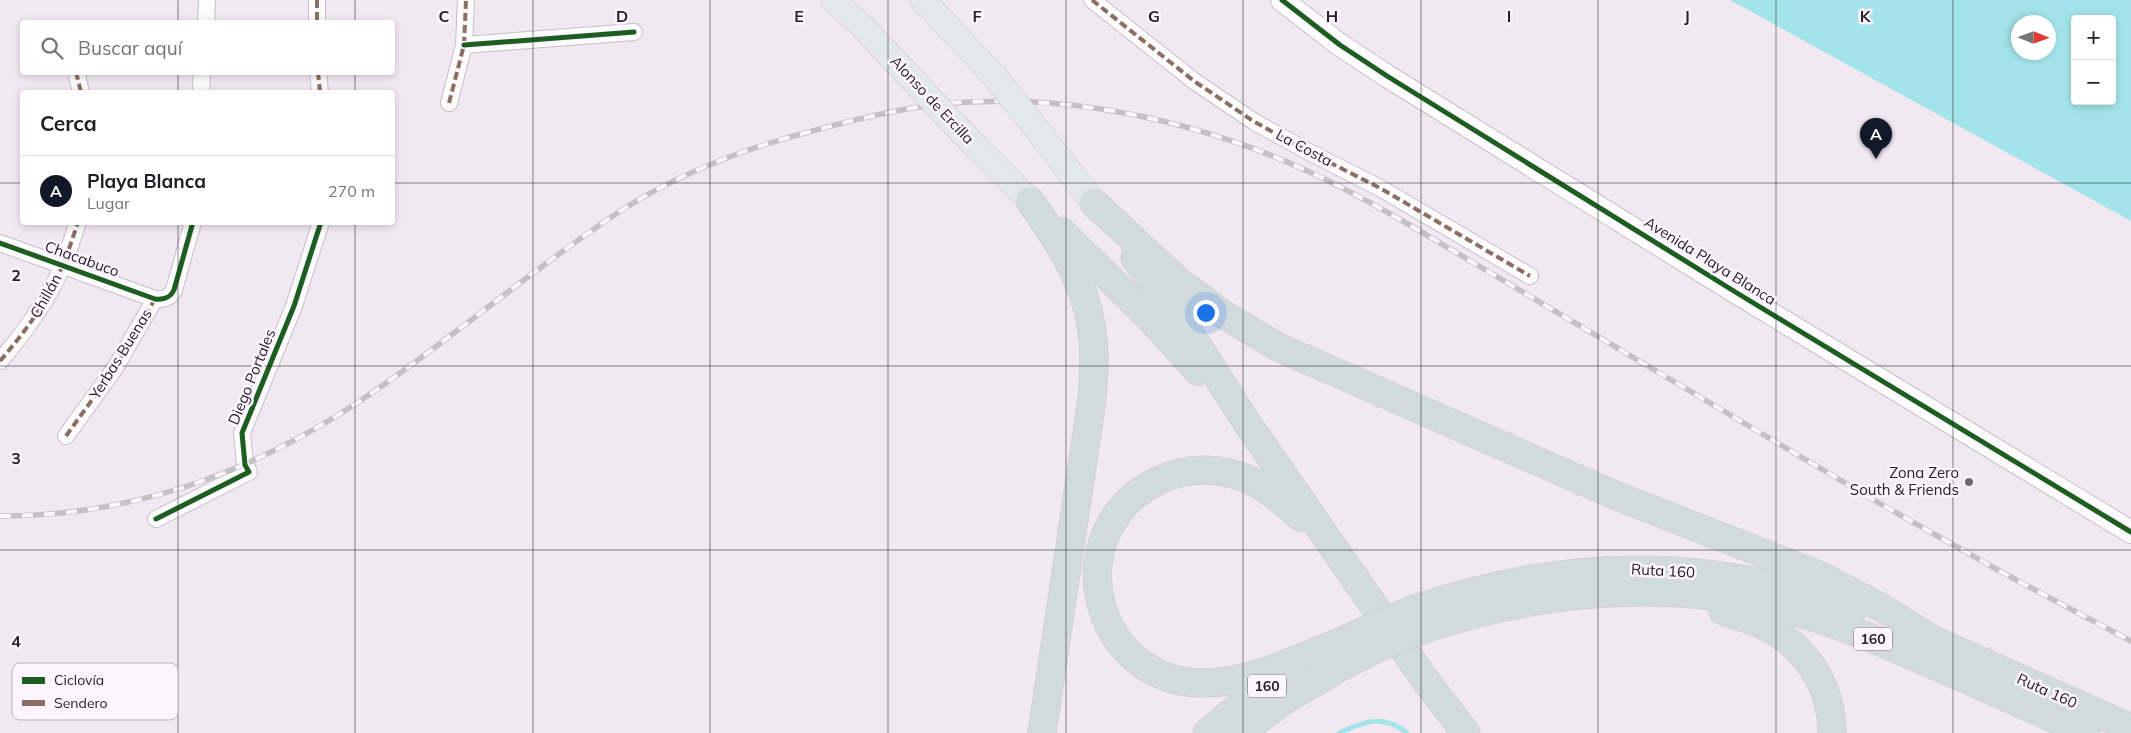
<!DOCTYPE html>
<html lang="es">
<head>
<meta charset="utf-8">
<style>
  :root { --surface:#fff; --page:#f2f2f2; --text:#202124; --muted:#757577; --line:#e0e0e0; --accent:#111827 }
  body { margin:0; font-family:Mulish,sans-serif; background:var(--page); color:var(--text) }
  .controls { position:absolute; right:15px; top:15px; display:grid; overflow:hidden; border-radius:5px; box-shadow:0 2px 8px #0003 }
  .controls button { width:45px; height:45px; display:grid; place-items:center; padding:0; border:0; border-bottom:1px solid var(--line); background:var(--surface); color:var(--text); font:25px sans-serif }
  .compass { position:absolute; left:2011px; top:15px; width:45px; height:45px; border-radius:50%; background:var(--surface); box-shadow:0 2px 8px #0003; rotate:91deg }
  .you { position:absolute; left:1205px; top:312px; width:18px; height:18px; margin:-12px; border:4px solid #fff; border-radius:50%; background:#1a73e8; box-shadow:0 0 0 8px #1a73e833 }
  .badge { display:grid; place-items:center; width:32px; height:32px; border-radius:50%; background:var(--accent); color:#fff; font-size:16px; font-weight:700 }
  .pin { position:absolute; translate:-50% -41px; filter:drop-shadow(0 1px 2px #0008) }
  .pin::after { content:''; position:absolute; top:26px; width:18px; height:15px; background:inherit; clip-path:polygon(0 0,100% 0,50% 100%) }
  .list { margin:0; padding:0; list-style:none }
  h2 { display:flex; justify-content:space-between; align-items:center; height:65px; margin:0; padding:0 20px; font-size:21px }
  h2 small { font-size:16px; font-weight:400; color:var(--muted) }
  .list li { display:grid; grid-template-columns:32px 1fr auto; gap:15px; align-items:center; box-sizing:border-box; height:70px; padding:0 20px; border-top:1px solid var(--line) }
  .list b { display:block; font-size:19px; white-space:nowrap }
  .list p { margin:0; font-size:16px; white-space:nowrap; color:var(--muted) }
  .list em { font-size:16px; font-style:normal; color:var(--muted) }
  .icon { flex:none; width:28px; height:28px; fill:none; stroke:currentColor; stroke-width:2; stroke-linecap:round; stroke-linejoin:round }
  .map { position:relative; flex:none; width:2131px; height:733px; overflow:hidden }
  .search { position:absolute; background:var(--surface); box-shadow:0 2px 8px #0003; left:20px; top:20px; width:375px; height:55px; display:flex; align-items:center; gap:12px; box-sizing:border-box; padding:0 18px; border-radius:5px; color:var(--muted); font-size:19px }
  .panel { position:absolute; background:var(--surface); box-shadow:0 2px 8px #0003; left:20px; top:90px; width:375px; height:135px; border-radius:5px }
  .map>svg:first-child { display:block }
  .water { fill:#a3e4ea; fill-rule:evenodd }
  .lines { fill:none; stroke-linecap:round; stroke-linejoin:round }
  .stream { stroke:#a3e4ea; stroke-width:5 }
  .street-casing { stroke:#c7bfc7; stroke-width:18 }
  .secondary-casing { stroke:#c7bfc7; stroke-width:24 }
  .primary-casing { stroke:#cbc6cb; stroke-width:26 }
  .highway-casing { stroke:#cbc6cb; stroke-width:29 }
  .street { stroke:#fdfcfd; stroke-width:16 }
  .secondary { stroke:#fdfcfd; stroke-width:22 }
  .primary { stroke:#e3e9ea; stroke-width:25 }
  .highway { stroke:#d1dbde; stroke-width:28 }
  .rail-casing { stroke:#c4c1c4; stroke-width:5.5 }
  .rail { stroke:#fef4ff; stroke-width:4; stroke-dasharray:11; stroke-linecap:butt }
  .primary-bridge-casing { stroke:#cbc6cb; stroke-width:26; stroke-linecap:butt }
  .highway-bridge-casing { stroke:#cbc6cb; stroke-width:29; stroke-linecap:butt }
  .primary-bridge { stroke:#e3e9ea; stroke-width:25 }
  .highway-bridge { stroke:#d1dbde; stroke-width:28 }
  .quiet { stroke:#8d6e63; stroke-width:4; stroke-dasharray:8 4; stroke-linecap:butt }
  .cycleway-casing { stroke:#fef4ff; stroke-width:8 }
  .cycleway { stroke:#1b5e20; stroke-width:5 }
  .grid { fill:none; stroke:#272128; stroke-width:1; stroke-opacity:0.55 }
  .poi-dot { fill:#6e676f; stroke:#fef4ff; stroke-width:2 }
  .labels { text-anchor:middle; stroke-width:5; stroke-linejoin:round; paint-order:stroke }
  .shield { fill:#fef4ff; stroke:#686068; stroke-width:1 }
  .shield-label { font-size:14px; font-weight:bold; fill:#272128 }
  .street-label { font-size:15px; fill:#272128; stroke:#fef4ff }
  .poi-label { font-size:15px; fill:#272128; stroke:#fef4ff; text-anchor:end }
  .key { fill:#fef4ff; stroke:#beb5be; stroke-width:1 }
  .key-label { font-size:14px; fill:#272128 }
  .grid-label { font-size:16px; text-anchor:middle; font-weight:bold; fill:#272128; stroke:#fef4ff; stroke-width:5; stroke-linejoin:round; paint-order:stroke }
</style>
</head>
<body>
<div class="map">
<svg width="2131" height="733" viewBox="0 0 2131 733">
  <rect width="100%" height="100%" fill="#f2e8f2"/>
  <path class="water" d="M 1730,0 L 2131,0 L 2131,221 ZM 2075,19 L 2112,19 L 2112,101 L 2075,101 ZM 2018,22 L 2048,22 L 2048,52 L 2018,52 Z"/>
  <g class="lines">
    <path class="stream" d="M 1339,733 C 1364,721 1384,714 1407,733"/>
    <defs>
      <g id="street">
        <polyline points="317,0 317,22"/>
        <polyline points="1092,0 1194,81 1253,121 1307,151 1380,188 1530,276"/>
        <polyline points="206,22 207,0"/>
        <polyline points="464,45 634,32"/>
        <polyline points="76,72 81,92"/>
        <polyline points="318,72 320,92"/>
        <polyline points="201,92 202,72"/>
        <polyline points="449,103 464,45 466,0"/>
        <path d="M 0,243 L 155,299 C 164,300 170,298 174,290 L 193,222"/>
        <path d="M 0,361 C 25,332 47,302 62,267 C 68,253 73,237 78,222"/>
        <polyline points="66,436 115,368 155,299"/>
        <polyline points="156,519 249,472 245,465 242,433 294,306 321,222"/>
      </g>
      <polyline id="secondary" points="1282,0 1340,45 1387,76 1737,293 2131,532"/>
      <g id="primary">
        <polyline points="834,0 862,26 908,75"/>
        <polyline points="923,0 994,76"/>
        <polyline points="1032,123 1094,203"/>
        <polyline points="978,149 1030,201"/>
      </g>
      <g id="highway">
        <path d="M 1030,201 C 1057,239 1084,279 1091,325 C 1096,352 1094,379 1091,406 L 1042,733"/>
        <polyline points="1094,203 1178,281 1224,315 1278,347 1612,494 1821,576 1882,608 1935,641"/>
        <polyline points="1062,232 1149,317 1198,371"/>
        <polyline points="1135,258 1185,326 1249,426 1426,681 1466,733"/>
        <path d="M 1302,518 C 1285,503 1268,488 1247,479 C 1220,467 1189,467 1162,479 C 1055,526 1089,684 1206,683 C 1247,683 1295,660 1333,645"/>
        <path d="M 1412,610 C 1565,558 1701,556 1854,608"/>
        <path d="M 1723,611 C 1738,616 1753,620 1767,627 C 1807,648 1832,687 1832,733"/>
        <path d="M 1421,630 C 1539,590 1667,579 1789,610 C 1837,623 1882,642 1927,662 C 1980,685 2033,709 2086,733"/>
        <polyline points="1920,634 2131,728"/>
        <polyline points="1207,733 1238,707 1289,672"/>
        <polyline points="1241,733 1283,701 1342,666"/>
      </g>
    </defs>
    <use href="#street" class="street-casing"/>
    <use href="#secondary" class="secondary-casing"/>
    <use href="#primary" class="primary-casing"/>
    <use href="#highway" class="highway-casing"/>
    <use href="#street" class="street"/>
    <use href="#secondary" class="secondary"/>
    <use href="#primary" class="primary"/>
    <use href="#highway" class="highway"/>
    <defs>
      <path id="rail" d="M 0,516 C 145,516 272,465 389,381 C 462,329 532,271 607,220 C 669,177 739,150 812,131 C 854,120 897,109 940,104 C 1062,92 1192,119 1303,169 C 1341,186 1377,206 1413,227 L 1879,503 L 2005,574 L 2131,641"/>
    </defs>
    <use href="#rail" class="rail-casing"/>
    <use href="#rail" class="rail"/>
    <defs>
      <g id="primary-bridge">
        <polyline points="908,75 978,149"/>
        <polyline points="994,76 1032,123"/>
      </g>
      <g id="highway-bridge">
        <polyline points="1333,645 1412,610"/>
        <polyline points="1342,666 1377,648 1421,630"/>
      </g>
    </defs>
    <use href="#primary-bridge" class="primary-bridge-casing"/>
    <use href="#highway-bridge" class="highway-bridge-casing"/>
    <use href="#primary-bridge" class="primary-bridge"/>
    <use href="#highway-bridge" class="highway-bridge"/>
    <g class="quiet">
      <polyline points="317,0 317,22"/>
      <polyline points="1092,0 1194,81 1253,121 1307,151 1380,188 1530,276"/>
      <polyline points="76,72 81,92"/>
      <polyline points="318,72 320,92"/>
      <polyline points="449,103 464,45 466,0"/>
      <path d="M 0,361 C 25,332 47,302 62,267 C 68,253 73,237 78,222"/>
      <polyline points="66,436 115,368 155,299"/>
    </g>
    <defs>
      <g id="cycleway">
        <polyline points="1282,0 1340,45 1387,76 1737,293 2131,532"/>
        <polyline points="464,45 634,32"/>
        <path d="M 0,243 L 155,299 C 164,300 170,298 174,290 L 193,222"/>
        <polyline points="156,519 249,472 245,465 242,433 294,306 321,222"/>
      </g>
    </defs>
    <use href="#cycleway" class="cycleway-casing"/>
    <use href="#cycleway" class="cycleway"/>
  </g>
  <path class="grid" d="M 178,0 L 178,22M 355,0 L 355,22M 533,0 L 533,733M 710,0 L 710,733M 888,0 L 888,733M 1066,0 L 1066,733M 1243,0 L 1243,733M 1421,0 L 1421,733M 1598,0 L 1598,733M 1776,0 L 1776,733M 1953,0 L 1953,733M 178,72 L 178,92M 355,72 L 355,92M 0,183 L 22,183M 392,183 L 2131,183M 178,222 L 178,733M 355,222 L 355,733M 0,366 L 2131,366M 0,550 L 2131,550"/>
  <circle class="poi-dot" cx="1969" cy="482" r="5"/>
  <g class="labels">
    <g class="shield">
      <rect x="1854" y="627.5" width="38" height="23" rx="4"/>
      <rect x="1248" y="674.5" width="38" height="23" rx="4"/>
    </g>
    <g class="shield-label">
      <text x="1873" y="644">160</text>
      <text x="1267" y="691">160</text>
    </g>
    <g class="street-label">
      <text transform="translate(932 100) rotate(47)" y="5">Alonso de Ercilla</text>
      <text transform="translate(1304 148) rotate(28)" y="5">La Costa</text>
      <text transform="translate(82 259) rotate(20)" y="5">Chacabuco</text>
      <text transform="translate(1710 261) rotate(32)" y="5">Avenida Playa Blanca</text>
      <text transform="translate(46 296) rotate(-61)" y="5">Chillán</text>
      <text transform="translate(121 354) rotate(-58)" y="5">Yerbas Buenas</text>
      <text transform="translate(252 377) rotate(-68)" y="5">Diego Portales</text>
      <text transform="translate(1663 571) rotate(3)" y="5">Ruta 160</text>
      <text transform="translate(2047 691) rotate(24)" y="5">Ruta 160</text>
    </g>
    <g class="poi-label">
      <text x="1959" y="478">Zona Zero<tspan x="1959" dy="17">South &amp; Friends</tspan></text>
    </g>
  </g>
  <rect x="12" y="663" width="166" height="57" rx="8" class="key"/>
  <rect x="22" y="677" width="23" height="7" fill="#1b5e20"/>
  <rect x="22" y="700" width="23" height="6" fill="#8d6e63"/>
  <g class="key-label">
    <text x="54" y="685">Ciclovía</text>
    <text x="54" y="708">Sendero</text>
  </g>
  <g class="grid-label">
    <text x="444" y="22">C</text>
    <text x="622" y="22">D</text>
    <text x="799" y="22">E</text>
    <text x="977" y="22">F</text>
    <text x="1154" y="22">G</text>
    <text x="1332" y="22">H</text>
    <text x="1509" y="22">I</text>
    <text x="1687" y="22">J</text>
    <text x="1865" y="22">K</text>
    <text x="16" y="281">2</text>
    <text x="16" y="464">3</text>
    <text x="16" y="647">4</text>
  </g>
</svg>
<div class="controls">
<button>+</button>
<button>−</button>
</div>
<svg class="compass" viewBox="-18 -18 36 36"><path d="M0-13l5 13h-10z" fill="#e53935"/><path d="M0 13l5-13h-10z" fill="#757577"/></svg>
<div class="you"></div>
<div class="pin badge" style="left:1876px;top:159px">A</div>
<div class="search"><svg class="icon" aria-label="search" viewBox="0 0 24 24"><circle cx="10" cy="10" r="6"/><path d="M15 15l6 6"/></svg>Buscar aquí</div>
<section class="panel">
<h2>Cerca<small></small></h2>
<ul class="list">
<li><span class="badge">A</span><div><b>Playa Blanca</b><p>Lugar</p></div><em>270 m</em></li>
</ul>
</section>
</div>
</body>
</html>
